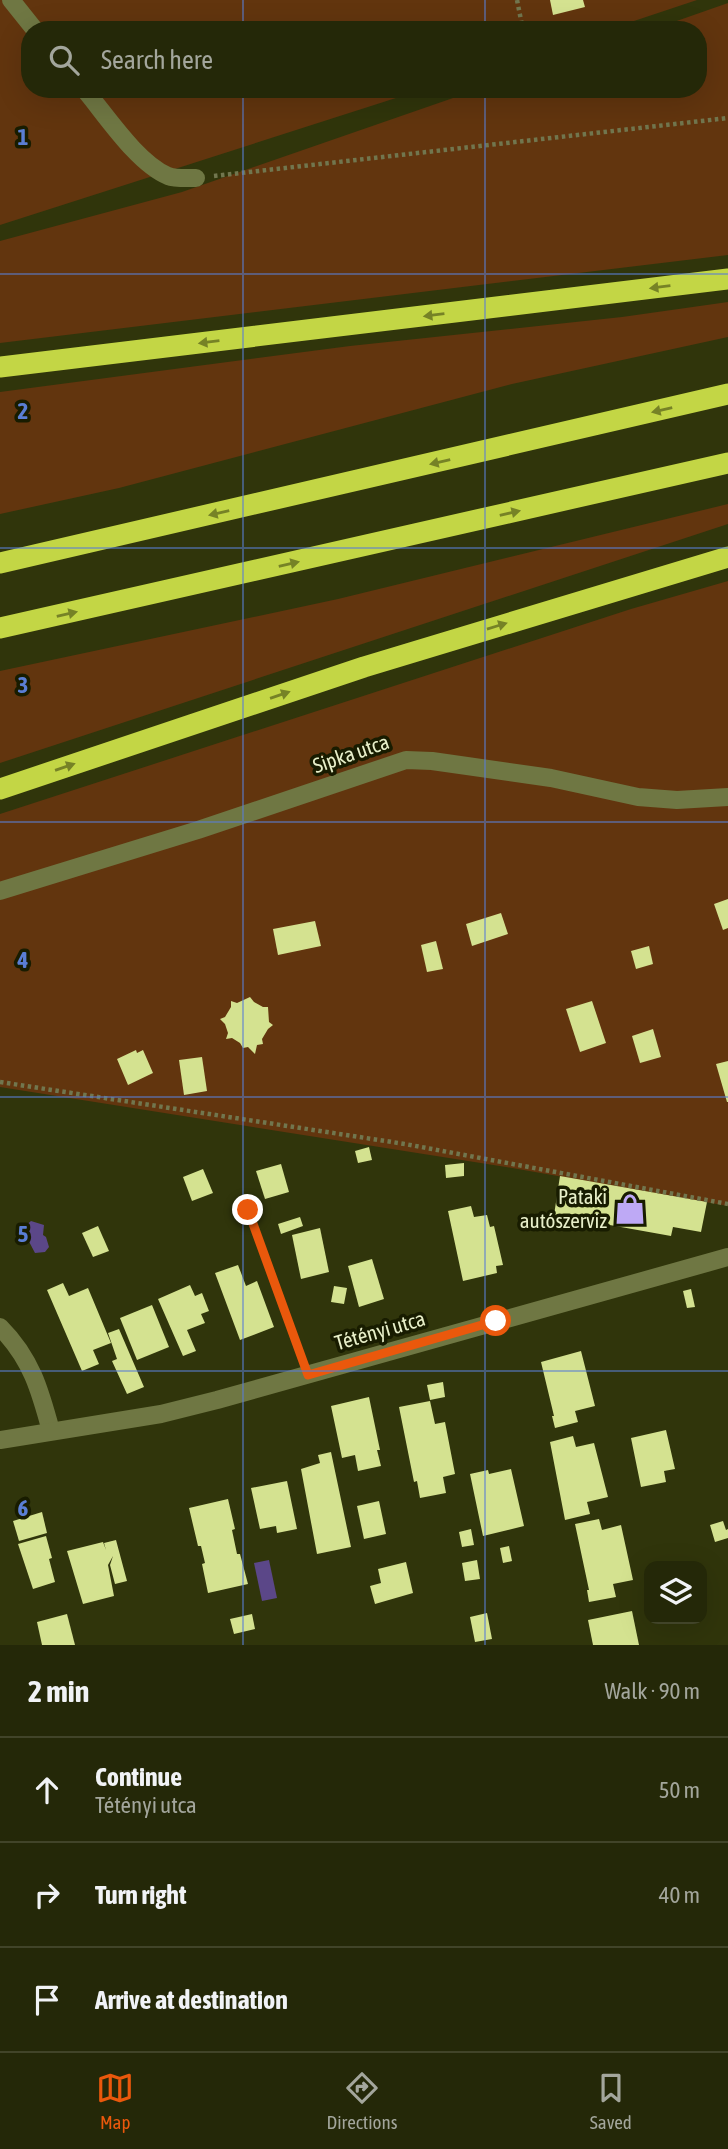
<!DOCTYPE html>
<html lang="en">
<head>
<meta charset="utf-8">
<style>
  :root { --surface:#242808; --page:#2c3012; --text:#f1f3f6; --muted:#a3a69c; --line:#414429; --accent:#ea580c }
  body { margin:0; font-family:"Asap Condensed",sans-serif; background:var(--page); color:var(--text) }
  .controls { position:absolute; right:21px; bottom:21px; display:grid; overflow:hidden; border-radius:14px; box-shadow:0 7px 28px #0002 }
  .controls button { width:63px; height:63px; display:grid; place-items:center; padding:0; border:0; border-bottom:2px solid var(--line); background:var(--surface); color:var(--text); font:35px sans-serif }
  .stop { position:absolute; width:21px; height:21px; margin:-16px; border:5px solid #ea580c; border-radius:50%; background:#fff }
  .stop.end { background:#ea580c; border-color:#fff; box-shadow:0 2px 7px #0008 }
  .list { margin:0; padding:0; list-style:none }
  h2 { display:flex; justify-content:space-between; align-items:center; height:91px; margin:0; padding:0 28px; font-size:30px }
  h2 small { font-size:23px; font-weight:400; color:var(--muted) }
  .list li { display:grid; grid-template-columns:46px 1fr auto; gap:21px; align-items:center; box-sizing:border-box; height:105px; padding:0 28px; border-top:2px solid var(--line) }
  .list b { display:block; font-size:26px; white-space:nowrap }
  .list p { margin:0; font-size:23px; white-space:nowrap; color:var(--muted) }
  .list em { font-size:23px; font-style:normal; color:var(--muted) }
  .icon { flex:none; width:38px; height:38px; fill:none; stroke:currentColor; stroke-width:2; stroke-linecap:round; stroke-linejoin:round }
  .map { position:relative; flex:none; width:728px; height:1645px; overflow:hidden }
  .search { position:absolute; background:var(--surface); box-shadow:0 7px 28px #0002; left:21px; right:21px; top:21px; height:77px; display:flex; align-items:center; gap:18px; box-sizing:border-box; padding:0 24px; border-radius:28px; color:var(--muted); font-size:26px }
  .sheet { height:406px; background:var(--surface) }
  nav { display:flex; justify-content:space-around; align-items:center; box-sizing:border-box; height:98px; border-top:2px solid var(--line); background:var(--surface); font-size:19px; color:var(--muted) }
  nav a { display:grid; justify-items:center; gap:4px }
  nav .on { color:var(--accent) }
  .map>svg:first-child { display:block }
  .green { fill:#62350e }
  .water { fill:#5b4788 }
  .building { fill:#d4e290 }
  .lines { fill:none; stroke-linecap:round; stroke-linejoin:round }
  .path { stroke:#71764e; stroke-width:4.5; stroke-dasharray:3.5 3.5; stroke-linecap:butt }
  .minor { stroke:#6f7743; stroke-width:18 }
  .highway { stroke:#c3d645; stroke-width:21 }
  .oneway { fill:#768226 }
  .route { stroke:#ea580c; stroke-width:9 }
  .grid { fill:none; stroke:#5a7ed4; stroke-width:2; stroke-opacity:0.55 }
  .labels { text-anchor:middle; stroke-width:7; stroke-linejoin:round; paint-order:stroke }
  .street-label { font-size:21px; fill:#e8efc9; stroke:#181c00 }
  .poi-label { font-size:21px; fill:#e8efc9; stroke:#181c00; text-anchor:end }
  .grid-label { font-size:23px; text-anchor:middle; font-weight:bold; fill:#5a7ed4; stroke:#181c00; stroke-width:7; stroke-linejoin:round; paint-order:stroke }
</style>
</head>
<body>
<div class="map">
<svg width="728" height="1645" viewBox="0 0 728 1645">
  <rect width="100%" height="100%" fill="#30350b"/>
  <g class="green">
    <polygon points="0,0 697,0 607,30 30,30 30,89 424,89 0,225"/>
    <polygon points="728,3 728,255 0,343 0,241 182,192 479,89 698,89 698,30 651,30"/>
    <polygon points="728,302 728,337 512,384 119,488 0,514 0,392 350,346 622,317"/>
    <polygon points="728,504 728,524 0,763 0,671 338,599"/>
    <polygon points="728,581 728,1206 506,1167 0,1087 0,814 631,609"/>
  </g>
  <g class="water">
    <polygon points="31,1221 44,1225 43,1235 46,1237 49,1247 45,1252 35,1253 25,1234 24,1227"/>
    <polygon points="269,1560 277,1598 262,1601 254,1563"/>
  </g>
  <g class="building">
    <polygon points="550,0 583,0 585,7 553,15"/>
    <polygon points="728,899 728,928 723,930 714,904"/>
    <polygon points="501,913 508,934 472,946 466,924"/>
    <polygon points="315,921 321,946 278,955 273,929"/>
    <polygon points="436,941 443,969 427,972 421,945"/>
    <polygon points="649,946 653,964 636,969 631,951"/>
    <polygon points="250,997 254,1002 263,1007 268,1007 269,1022 273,1025 268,1029 262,1039 263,1044 257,1045 255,1054 248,1047 243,1048 240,1043 232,1038 226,1039 228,1033 225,1024 220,1019 225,1017 231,1007 231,1001 237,1003"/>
    <polygon points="592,1001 606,1043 580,1052 566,1009"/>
    <polygon points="653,1029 661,1057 640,1063 632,1036"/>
    <polygon points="136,1050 137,1053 143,1050 153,1073 128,1085 117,1059"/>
    <polygon points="202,1057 207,1091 184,1095 179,1060"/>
    <polygon points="728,1061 728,1102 727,1102 716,1064"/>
    <polygon points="369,1147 372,1160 358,1163 355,1151"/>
    <polygon points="464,1163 464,1176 446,1178 445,1165"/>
    <polygon points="281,1164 289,1192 265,1199 256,1171"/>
    <polygon points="203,1169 213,1193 192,1201 183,1177"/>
    <polygon points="560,1176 707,1202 701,1232 673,1227 671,1236 554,1215"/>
    <polygon points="471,1206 474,1217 487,1215 490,1227 494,1226 503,1265 496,1266 497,1273 463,1281 448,1211"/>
    <polygon points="300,1217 303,1226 281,1234 278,1224"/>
    <polygon points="98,1226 109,1251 93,1257 82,1233"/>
    <polygon points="320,1228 329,1272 301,1279 292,1235"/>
    <polygon points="372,1259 384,1299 359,1307 348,1266"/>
    <polygon points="238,1265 246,1286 257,1281 274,1327 240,1340 215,1273"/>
    <polygon points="63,1283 69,1296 88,1288 111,1343 93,1350 99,1364 82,1371 47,1290"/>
    <polygon points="190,1285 195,1296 202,1293 209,1311 201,1314 205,1323 187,1330 196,1351 183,1356 158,1299"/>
    <polygon points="334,1286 347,1288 344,1304 331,1302"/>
    <polygon points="691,1289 695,1307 687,1308 683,1291"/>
    <polygon points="152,1305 169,1347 137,1360 120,1318"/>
    <polygon points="119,1329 144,1387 127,1394 112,1361 117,1359 108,1333"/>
    <polygon points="581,1351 595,1406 575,1411 578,1422 555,1428 552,1416 554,1416 541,1362"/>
    <polygon points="443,1382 445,1397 430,1400 427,1385"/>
    <polygon points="369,1397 380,1450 377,1450 381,1466 358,1471 355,1455 342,1458 331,1406"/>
    <polygon points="430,1401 435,1424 445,1422 455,1474 443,1477 446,1493 420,1498 417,1481 414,1482 399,1407"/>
    <polygon points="666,1430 675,1469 664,1471 666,1482 641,1487 631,1438"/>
    <polygon points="573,1436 576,1447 594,1443 608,1497 587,1502 590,1514 565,1520 550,1442"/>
    <polygon points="331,1452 351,1547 317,1554 301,1469 320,1463 318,1455"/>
    <polygon points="511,1469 524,1526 483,1536 470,1474 488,1470 489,1474"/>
    <polygon points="287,1481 297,1529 277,1533 276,1526 260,1529 251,1488"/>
    <polygon points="228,1499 235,1529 232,1530 237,1554 240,1554 248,1584 208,1593 202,1564 205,1563 201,1546 198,1546 189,1508"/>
    <polygon points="379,1501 386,1534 364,1539 357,1506"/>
    <polygon points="42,1512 47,1533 19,1541 13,1521"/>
    <polygon points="599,1519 602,1530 621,1525 633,1580 613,1584 616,1597 589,1602 587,1590 589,1590 575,1524"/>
    <polygon points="723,1521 726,1530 728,1529 728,1538 715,1542 710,1525"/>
    <polygon points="471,1529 474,1545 462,1547 459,1532"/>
    <polygon points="46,1536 52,1558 49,1559 55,1582 33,1589 18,1544"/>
    <polygon points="116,1540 127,1581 115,1584 110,1565 113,1556 108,1565 114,1596 83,1604 67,1551 103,1542 106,1550 104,1543"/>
    <polygon points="509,1546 512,1561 503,1563 500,1548"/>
    <polygon points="477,1560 480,1579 465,1581 462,1563"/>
    <polygon points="406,1562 413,1593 375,1604 370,1586 381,1583 378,1569"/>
    <polygon points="632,1611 639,1645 593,1645 588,1620"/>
    <polygon points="487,1613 492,1639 475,1642 470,1617"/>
    <polygon points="67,1614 75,1645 42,1645 37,1622"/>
    <polygon points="252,1614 255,1629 234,1634 230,1619"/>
  </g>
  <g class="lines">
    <g class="path">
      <polyline points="517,0 523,30"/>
      <polyline points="214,176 728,118"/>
      <polyline points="0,1082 405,1144 728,1204"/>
      <polyline points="248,1210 301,1357"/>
    </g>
    <g class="minor">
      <polyline points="11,0 35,30"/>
      <path d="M 84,89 C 106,115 137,163 168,176 C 176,179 187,178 196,178"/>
      <polyline points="0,891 198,830 406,760 432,761 551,778 638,797 677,800 728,797"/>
      <path d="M 0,1327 C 31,1358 40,1390 51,1431"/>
      <polyline points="0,1440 161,1414 217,1400 728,1257"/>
    </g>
    <g class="highway">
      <polyline points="0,367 728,279"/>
      <polyline points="0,563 728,394"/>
      <polyline points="0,628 728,463"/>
      <polyline points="0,789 364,667 728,557"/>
    </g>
  </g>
  <defs><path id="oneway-solid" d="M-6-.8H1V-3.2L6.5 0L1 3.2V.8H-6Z" transform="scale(1.75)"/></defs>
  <g class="oneway">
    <use href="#oneway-solid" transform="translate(660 287) rotate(173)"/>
    <use href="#oneway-solid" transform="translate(434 315) rotate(173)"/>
    <use href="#oneway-solid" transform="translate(209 342) rotate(173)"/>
    <use href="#oneway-solid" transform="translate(662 410) rotate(167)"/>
    <use href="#oneway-solid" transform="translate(440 462) rotate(167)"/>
    <use href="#oneway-solid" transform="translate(219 513) rotate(167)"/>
    <use href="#oneway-solid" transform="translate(510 513) rotate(-13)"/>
    <use href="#oneway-solid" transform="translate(289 564) rotate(-13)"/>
    <use href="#oneway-solid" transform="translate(67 614) rotate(-13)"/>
    <use href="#oneway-solid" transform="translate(497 626) rotate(-17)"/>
    <use href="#oneway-solid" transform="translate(280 695) rotate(-19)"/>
    <use href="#oneway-solid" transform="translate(65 767) rotate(-19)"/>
  </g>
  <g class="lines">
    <polyline class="route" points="248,1210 308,1375 496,1321"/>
  </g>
  <path class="grid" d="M 243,0 L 243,30M 485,0 L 485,30M 243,89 L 243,1645M 485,89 L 485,1645M 0,274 L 728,274M 0,548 L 728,548M 0,822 L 728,822M 0,1097 L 728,1097M 0,1371 L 728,1371"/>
  <defs>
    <symbol id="shop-bare" viewBox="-9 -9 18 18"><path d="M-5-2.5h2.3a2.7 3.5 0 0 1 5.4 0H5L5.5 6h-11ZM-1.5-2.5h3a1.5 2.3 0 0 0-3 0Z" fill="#bea9f5" stroke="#181c00" stroke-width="2.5" paint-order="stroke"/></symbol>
  </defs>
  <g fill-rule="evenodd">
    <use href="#shop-bare" x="608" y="1187" width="44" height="44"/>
  </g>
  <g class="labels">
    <g class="street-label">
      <text transform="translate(351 754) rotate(-19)" y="7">Sipka utca</text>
      <text transform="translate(380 1331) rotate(-16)" y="7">Tétényi utca</text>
    </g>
    <g class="poi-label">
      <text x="607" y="1204">Pataki<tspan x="607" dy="24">autószerviz</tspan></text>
    </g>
  </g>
  <g class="grid-label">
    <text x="23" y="145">1</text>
    <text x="23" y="419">2</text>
    <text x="23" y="693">3</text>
    <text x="23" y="968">4</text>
    <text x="23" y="1242">5</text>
    <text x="23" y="1516">6</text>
  </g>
</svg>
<div class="controls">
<button><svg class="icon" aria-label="layers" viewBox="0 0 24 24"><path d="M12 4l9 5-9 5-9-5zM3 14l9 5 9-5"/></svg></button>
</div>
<div class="stop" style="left:496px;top:1321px"></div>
<div class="stop end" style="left:248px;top:1210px"></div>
<div class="search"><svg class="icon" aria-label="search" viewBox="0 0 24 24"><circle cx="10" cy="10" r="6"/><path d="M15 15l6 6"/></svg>Search here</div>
</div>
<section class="sheet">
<h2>2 min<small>Walk · 90 m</small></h2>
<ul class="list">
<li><svg class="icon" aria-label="ahead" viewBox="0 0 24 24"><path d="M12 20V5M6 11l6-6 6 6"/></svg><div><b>Continue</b><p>Tétényi utca</p></div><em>50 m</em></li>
<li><svg class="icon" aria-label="right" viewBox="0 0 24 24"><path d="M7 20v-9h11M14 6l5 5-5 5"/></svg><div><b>Turn right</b></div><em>40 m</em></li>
<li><svg class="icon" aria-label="arrive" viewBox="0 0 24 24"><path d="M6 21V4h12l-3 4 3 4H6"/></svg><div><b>Arrive at destination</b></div></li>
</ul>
</section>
<nav>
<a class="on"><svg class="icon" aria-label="map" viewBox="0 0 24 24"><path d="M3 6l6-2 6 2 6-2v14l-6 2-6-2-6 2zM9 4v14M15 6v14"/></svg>Map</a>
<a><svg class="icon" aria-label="directions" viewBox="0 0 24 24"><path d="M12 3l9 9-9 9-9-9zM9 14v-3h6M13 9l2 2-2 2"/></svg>Directions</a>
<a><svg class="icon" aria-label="saved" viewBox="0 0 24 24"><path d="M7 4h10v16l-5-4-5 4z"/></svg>Saved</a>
</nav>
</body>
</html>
